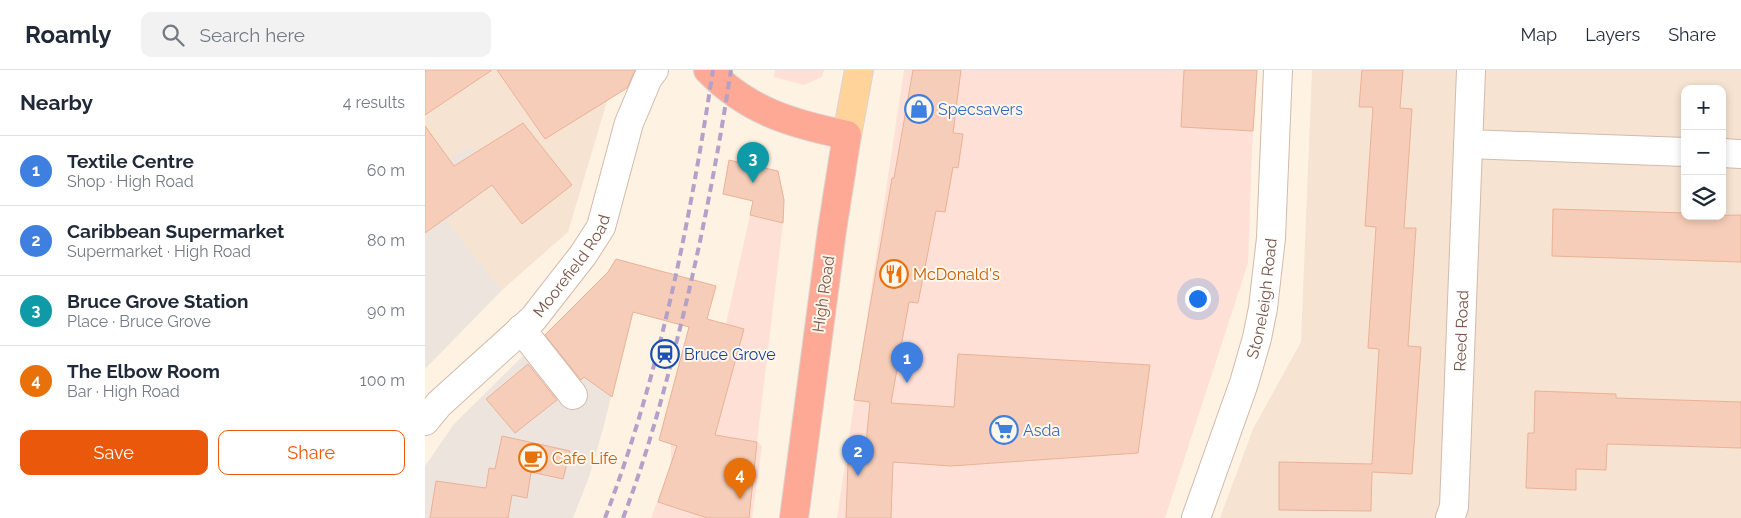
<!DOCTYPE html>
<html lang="en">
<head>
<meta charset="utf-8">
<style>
  :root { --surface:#fff; --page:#f2f2f3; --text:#1f2937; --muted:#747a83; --line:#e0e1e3; --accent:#ea580c }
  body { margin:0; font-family:Raleway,sans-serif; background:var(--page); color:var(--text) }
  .controls { position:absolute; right:15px; top:15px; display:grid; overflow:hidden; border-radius:10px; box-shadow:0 2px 8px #0003 }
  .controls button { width:45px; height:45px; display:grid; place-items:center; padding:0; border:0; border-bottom:1px solid var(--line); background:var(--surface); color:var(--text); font:25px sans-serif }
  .you { position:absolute; left:772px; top:228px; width:18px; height:18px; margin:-12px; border:4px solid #fff; border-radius:50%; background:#1a73e8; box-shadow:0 0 0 8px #1a73e833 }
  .badge { display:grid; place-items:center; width:32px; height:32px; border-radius:50%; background:var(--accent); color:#fff; font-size:16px; font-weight:700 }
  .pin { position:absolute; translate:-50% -41px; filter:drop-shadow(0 1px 2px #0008) }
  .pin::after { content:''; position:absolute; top:26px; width:18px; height:15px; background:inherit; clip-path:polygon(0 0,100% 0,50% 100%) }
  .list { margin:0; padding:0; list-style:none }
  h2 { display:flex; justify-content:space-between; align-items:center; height:65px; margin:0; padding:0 20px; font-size:21px }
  h2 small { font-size:16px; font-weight:400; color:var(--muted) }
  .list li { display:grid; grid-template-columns:32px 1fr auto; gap:15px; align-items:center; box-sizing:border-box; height:70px; padding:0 20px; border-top:1px solid var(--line) }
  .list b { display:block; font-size:19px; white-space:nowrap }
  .list p { margin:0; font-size:16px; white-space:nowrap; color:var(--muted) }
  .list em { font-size:16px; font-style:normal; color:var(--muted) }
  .actions { display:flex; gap:10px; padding:15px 20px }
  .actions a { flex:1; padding:11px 0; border:1px solid var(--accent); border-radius:10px; text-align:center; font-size:18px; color:var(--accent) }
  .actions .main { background:var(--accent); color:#fff }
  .icon { flex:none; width:28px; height:28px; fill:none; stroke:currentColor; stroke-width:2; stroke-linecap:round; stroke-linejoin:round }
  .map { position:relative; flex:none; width:1316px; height:448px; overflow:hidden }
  header { display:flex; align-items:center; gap:30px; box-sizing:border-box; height:70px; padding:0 25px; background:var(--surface); border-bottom:1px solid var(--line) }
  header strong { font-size:24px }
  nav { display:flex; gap:28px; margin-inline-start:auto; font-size:18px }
  .search { width:350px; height:45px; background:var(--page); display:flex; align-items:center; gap:12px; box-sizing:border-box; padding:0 18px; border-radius:10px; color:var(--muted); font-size:19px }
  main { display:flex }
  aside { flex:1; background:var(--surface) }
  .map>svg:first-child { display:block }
  .residential { fill:#f6e3d1; fill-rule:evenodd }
  .commercial { fill:#ffe0d6 }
  .industrial { fill:#ede4de }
  .building { fill:#f6cdb8; stroke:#eab197 }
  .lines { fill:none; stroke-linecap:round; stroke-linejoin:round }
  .minor-casing { stroke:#d3baab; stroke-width:30 }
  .major-casing { stroke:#dcd3cf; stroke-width:30 }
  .highway-casing { stroke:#dcd3cf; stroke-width:30 }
  .minor { stroke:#fff; stroke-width:28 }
  .major { stroke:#ffd399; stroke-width:28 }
  .highway { stroke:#fea995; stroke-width:28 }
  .rail { stroke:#b4a1c9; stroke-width:4; stroke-dasharray:8 5; stroke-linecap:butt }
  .labels { text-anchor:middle; stroke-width:4; stroke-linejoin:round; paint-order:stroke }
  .shop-label { font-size:16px; fill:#366cbe; stroke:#fff6eb; text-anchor:start }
  .street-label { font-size:16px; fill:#795547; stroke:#fff6eb }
  .food-label { font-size:16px; fill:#c56008; stroke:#fff6eb; text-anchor:start }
  .transit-label { font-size:16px; fill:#164399; stroke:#fff6eb; text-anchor:start }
</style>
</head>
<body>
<header>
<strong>Roamly</strong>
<div class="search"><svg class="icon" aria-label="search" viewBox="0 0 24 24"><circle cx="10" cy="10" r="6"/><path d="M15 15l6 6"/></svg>Search here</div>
<nav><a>Map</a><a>Layers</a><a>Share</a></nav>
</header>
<main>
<aside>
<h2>Nearby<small>4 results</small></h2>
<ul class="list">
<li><span class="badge" style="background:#3f7fe0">1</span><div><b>Textile Centre</b><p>Shop · High Road</p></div><em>60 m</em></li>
<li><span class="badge" style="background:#3f7fe0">2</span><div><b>Caribbean Supermarket</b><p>Supermarket · High Road</p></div><em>80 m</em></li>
<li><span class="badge" style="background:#0f9aa8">3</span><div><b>Bruce Grove Station</b><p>Place · Bruce Grove</p></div><em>90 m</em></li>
<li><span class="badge" style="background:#e8710a">4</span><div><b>The Elbow Room</b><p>Bar · High Road</p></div><em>100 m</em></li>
</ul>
<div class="actions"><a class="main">Save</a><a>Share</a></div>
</aside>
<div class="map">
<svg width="1316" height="448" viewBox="0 0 1316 448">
  <rect width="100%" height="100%" fill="#fef2e3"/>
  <g class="residential">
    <polygon points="0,0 173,0 186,18 143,162 77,220 20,151 72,111 0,107"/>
    <path d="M 887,0 L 1316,0 L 1316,448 L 795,448 L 828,359 L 876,272 ZM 1260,19 L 1297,19 L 1297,146 L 1260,146 Z"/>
  </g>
  <g class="commercial">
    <polygon points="350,0 399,0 397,7 379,15 349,7"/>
    <polygon points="479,0 830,0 823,193 740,448 412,448"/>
    <polygon points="325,145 358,153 332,372 337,376 327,448 226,448 246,394 246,374 253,355 290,365 319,259 301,254"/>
  </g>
  <g class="industrial">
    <polygon points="45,75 72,111 21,151 77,220 0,299 0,107"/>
    <polygon points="191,189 202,192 201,195 217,200 178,359 164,407 148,448 0,448 0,396 29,354 183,202"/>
  </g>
  <g class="building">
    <polygon points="0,0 67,0 0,45"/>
    <polygon points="72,0 210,0 202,18 120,69"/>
    <polygon points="488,0 536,0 528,63 538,64 533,98 528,97 520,142 511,141 493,233 484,232 466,333 529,337 533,284 725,295 713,383 526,396 468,392 466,448 421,448 423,393 439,394 445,332 429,330 467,108 469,108"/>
    <polygon points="759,0 832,0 828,61 756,57"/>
    <polygon points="937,0 978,0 975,38 987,39 979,158 991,158 983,276 996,277 987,404 947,402 946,441 854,440 854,392 947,394 954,279 943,278 951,157 940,156 948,37 934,37"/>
    <polygon points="98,53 147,115 97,154 67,115 0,163 0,56 29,96"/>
    <polygon points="304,90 353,101 359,130 358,153 325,145 328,131 298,124"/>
    <polygon points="1128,139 1260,143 1260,146 1316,145 1316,192 1127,186"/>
    <polygon points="191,189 291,216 282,249 319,259 290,365 332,372 324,448 282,448 233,432 252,376 234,370 264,257 208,242 187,327 159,307 156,310 120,265 183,202"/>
    <polygon points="103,294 132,330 90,363 61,329"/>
    <polygon points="1110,321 1191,324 1191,328 1316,332 1316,378 1182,374 1181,400 1151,399 1151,420 1101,418 1103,363 1109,363"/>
    <polygon points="77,366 145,381 138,409 106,402 102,428 87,425 83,448 5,448 11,411 61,418 64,398 70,399"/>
  </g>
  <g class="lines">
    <defs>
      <g id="minor">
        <polyline points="1043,74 1260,82"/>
        <polyline points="1297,83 1316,84"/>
        <polyline points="96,259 148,325"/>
        <path id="s1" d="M 0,351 L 14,334 L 108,249 L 158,185 L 176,157 L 204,53 L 223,8 L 229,0"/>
        <path id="s2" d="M 771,448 L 819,313 L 832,268 L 838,238 L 846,168 L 853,0"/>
        <path id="s3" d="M 1025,448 L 1029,437 L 1046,0"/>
      </g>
      <polyline id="major" points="422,65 434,0"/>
      <path id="highway" d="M 283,0 C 323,41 367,54 422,65 L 407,160 L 369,448"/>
    </defs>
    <use href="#minor" class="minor-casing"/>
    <use href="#major" class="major-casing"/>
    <use href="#highway" class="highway-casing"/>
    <use href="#minor" class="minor"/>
    <use href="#major" class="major"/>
    <use href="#highway" class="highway"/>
    <g class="rail">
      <path d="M 180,448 C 235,304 265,151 288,0"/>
      <path d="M 198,448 C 220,391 236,333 251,274 C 274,184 292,92 306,0"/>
    </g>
  </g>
  <defs>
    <symbol id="shop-ring" viewBox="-11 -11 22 22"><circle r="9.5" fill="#fff6eb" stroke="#3f7fe0" stroke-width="1.5"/><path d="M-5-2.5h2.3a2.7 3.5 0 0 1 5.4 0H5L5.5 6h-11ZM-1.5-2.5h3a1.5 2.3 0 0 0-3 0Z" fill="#3f7fe0"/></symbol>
    <symbol id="restaurant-ring" viewBox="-11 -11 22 22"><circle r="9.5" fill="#fff6eb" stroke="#e8710a" stroke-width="1.5"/><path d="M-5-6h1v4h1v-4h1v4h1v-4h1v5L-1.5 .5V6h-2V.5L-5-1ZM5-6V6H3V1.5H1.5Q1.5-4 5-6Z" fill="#e8710a"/></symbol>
    <symbol id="station-ring" viewBox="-11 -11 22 22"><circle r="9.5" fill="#fff6eb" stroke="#1a4fb4" stroke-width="1.5"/><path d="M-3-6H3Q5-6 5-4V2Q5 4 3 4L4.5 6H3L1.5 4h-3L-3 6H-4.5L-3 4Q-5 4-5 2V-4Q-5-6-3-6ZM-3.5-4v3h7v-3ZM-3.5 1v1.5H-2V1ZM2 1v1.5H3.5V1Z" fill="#1a4fb4"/></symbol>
    <symbol id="supermarket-ring" viewBox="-11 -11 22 22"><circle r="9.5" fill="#fff6eb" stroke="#3f7fe0" stroke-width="1.5"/><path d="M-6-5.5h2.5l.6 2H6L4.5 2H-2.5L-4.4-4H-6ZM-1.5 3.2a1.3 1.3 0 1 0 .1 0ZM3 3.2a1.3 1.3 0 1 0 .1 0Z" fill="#3f7fe0"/></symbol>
    <symbol id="cafe-ring" viewBox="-11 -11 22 22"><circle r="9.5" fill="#fff6eb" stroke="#e8710a" stroke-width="1.5"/><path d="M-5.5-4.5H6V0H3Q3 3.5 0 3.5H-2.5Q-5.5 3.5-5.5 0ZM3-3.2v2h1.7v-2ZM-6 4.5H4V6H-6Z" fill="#e8710a"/></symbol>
  </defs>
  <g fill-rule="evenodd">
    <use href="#shop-ring" x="478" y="23" width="32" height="32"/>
    <use href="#restaurant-ring" x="453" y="188" width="32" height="32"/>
    <use href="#station-ring" x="224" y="268" width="32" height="32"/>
    <use href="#supermarket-ring" x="563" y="344" width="32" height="32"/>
    <use href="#cafe-ring" x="92" y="372" width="32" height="32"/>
  </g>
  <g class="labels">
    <g class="shop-label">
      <text x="513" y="45">Specsavers</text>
      <text x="598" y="366">Asda</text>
    </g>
    <g class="street-label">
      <text dy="6" stroke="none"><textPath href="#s1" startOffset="215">Moorefield Road</textPath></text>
      <text transform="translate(398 224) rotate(-82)" y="6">High Road</text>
      <text dy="6" stroke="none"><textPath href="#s2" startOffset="230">Stoneleigh Road</textPath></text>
      <text dy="6" stroke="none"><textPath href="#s3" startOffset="188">Reed Road</textPath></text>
    </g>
    <g class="food-label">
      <text x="488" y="210">McDonald's</text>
      <text x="127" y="394">Cafe Life</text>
    </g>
    <g class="transit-label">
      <text x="259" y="290">Bruce Grove</text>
    </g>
  </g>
</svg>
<div class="controls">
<button>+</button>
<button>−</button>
<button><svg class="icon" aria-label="layers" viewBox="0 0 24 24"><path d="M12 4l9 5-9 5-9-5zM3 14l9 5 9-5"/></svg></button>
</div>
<div class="you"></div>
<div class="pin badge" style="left:482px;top:313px;background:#3f7fe0">1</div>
<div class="pin badge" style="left:433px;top:406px;background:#3f7fe0">2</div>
<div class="pin badge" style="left:328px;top:113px;background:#0f9aa8">3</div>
<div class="pin badge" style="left:315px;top:429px;background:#e8710a">4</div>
</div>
</main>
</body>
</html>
